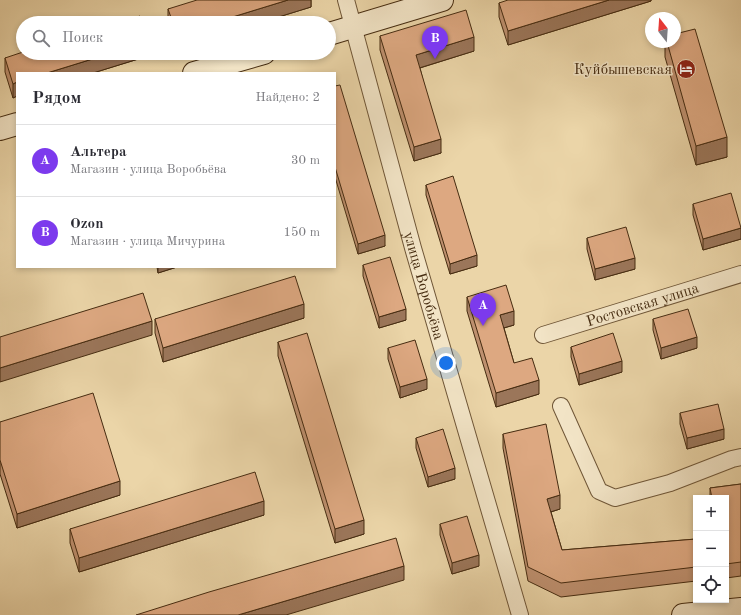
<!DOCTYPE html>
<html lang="ru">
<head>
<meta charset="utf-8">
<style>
  :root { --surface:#fff; --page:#f2f2f3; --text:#2b2b33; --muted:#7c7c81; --line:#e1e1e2; --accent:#7c3aed }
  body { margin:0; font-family:"Old Standard TT",serif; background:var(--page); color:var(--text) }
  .controls { position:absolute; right:12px; bottom:12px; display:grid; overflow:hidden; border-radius:0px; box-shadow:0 2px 6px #0003 }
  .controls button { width:36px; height:36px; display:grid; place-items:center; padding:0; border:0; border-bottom:1px solid var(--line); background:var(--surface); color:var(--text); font:20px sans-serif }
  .compass { position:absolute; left:645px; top:12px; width:36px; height:36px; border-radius:50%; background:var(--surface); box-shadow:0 2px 6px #0003; rotate:343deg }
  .you { position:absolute; left:446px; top:363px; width:14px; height:14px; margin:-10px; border:3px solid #fff; border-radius:50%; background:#1a73e8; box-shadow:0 0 0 6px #1a73e833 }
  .badge { display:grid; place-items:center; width:26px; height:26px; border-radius:50%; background:var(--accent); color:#fff; font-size:13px; font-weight:700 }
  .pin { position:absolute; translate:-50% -33px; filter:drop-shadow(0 1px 2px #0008) }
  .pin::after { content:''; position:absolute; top:21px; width:14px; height:12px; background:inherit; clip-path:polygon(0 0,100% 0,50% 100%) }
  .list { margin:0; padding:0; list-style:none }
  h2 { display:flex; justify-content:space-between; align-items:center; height:52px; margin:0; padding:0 16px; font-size:17px }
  h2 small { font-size:13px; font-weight:400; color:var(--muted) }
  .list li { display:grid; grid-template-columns:26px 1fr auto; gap:12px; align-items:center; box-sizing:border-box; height:72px; padding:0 16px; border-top:1px solid var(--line) }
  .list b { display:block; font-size:15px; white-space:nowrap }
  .list p { margin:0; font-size:13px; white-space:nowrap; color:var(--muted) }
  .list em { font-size:13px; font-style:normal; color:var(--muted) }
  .icon { flex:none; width:22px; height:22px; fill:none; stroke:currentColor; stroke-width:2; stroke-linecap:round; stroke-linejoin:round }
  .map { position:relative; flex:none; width:741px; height:615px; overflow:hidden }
  .search { position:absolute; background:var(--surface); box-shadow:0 2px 6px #0003; left:16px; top:16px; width:320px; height:44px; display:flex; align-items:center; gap:10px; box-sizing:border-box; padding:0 14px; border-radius:22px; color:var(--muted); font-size:15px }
  .panel { position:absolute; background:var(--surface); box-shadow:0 2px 6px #0003; left:16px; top:72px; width:320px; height:196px; border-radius:0px }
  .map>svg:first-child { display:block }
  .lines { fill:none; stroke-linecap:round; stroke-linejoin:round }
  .street-casing { stroke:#6f5637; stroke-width:18 }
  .secondary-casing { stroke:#462c11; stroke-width:24 }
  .street { stroke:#f2e4c6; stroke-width:16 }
  .secondary { stroke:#f2e4c6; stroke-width:22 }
  .wall { fill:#be906f; stroke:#462c11 }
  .shaded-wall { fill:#9b765a; stroke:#462c11 }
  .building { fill:#dda881; stroke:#462c11 }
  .labels { text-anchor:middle; stroke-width:3; stroke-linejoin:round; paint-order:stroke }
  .poi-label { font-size:15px; fill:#462c11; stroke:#f2e4c6; text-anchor:end }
  .street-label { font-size:15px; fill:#462c11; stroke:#f2e4c6 }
</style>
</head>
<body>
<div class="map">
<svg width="741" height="615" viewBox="0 0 741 615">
  <rect width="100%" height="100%" fill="#ebd5a8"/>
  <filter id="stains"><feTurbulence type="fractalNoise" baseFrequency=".005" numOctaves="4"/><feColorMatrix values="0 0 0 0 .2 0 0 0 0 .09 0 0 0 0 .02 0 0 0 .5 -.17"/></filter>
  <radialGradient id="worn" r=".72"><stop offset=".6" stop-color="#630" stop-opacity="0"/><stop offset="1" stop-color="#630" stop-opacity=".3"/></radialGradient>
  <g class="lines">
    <defs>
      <g id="street">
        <path id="s1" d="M 346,0 L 413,248 L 520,615"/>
        <path id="s2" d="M 543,335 L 741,274"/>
        <polyline points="561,406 599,491 615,498 670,483 732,459 741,457"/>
      </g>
      <g id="secondary">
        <polyline points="329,34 442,0"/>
        <polyline points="194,73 264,53"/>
        <polyline points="0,129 17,124"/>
        <polyline points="683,615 741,609"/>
      </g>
    </defs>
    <use href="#street" class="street-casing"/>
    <use href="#secondary" class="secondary-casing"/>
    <use href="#street" class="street"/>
    <use href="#secondary" class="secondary"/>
  </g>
  <g class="wall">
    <polygon points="311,0 311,7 259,23 168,23 168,9"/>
    <polygon points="651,0 651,1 508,45 499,17 499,3"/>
    <polygon points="380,36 474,51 420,68 441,153 414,161 380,50"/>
    <polygon points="665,42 675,42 727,157 696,165 665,57"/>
    <polygon points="148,53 148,56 93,73 17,73 17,96 13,98 5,72 5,58"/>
    <polygon points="335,86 385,246 358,254 335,177"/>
    <polygon points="426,185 477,266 450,274 426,195"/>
    <polygon points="693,204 741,228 741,239 703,250 693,215"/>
    <polygon points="587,238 635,269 595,280 587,249"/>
    <polygon points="363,265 406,320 379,328 363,276"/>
    <polygon points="157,267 177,267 158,273"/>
    <polygon points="467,297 514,325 504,328 514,363 539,394 496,407 467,311"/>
    <polygon points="304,318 163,362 155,333 155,319"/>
    <polygon points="653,319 697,348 661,359 653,330"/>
    <polygon points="278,342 364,534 335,543 278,356"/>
    <polygon points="571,347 622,372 579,385 571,357"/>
    <polygon points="388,348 427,389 400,398 388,359"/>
    <polygon points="680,413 724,439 687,449 680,424"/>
    <polygon points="0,422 120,495 17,528 0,474"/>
    <polygon points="503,434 560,509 551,512 562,550 696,539 696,581 561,597 528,581 503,448"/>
    <polygon points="416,438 455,479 428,487 416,448"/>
    <polygon points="741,484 741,576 726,578 726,498 710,498 710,488"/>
    <polygon points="264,515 79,572 70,543 70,529"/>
    <polygon points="440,524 479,566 452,574 440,535"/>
  </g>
  <g class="shaded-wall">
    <polygon points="288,0 311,0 311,7 259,23 213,23"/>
    <polygon points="609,0 651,0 651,1 508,45 508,31"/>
    <polygon points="474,37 474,51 416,69 416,55"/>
    <polygon points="112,53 148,53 148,56 93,73 47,73"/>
    <polygon points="17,82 17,96 13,98 13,84"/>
    <polygon points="727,137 727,157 696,165 696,146"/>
    <polygon points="441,139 441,153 414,161 414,147"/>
    <polygon points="741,228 741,239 703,250 703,239"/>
    <polygon points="385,235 385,246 358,254 358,244"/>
    <polygon points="477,255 477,266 450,274 450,264"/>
    <polygon points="635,258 635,269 595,280 595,269"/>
    <polygon points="158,267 177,267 158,273"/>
    <polygon points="304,304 304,318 163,362 163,348"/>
    <polygon points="406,309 406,320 379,328 379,317"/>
    <polygon points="514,311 514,325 500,329 500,315"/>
    <polygon points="152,321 152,335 0,382 0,368"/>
    <polygon points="697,337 697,348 661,359 661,348"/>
    <polygon points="622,361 622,372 579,385 579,374"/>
    <polygon points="427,379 427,389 400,398 400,387"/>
    <polygon points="539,380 539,394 496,407 496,393"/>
    <polygon points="724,429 724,439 687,449 687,438"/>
    <polygon points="455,468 455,479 428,487 428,477"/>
    <polygon points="120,481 120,495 17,528 17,514"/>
    <polygon points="560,495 560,509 547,513 547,499"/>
    <polygon points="264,501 264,515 79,572 79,558"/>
    <polygon points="364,520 364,534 335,543 335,529"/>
    <polygon points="479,555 479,566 452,574 452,563"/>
    <polygon points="404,566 404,580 286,615 238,615"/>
  </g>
  <g class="building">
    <polygon points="197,0 288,0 213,23 173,23 168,9"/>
    <polygon points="508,0 609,0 508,31 499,3"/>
    <polygon points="466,10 474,37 416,55 441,139 414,147 380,36"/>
    <polygon points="140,16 142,23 118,23"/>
    <polygon points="695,29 727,137 696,146 667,42 675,42 675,34"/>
    <polygon points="23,52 23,53 112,53 47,73 17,73 17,82 13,84 5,58"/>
    <polygon points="340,85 385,235 358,244 335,167 335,86"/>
    <polygon points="453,176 477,255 450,264 426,185"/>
    <polygon points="731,193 741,228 703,239 693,204"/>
    <polygon points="626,227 635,258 595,269 587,238"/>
    <polygon points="390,257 406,309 379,317 363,265"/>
    <polygon points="295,276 304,304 163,348 155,319"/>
    <polygon points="506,285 514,311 500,315 514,363 532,358 539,380 496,393 467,297"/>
    <polygon points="143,293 152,321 0,368 0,337"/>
    <polygon points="688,309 697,337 661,348 653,319"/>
    <polygon points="307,333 364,520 335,529 278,342"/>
    <polygon points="613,333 622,361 579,374 571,347"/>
    <polygon points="415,340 427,379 400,387 388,348"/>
    <polygon points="93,393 120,481 17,514 0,460 0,422"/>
    <polygon points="718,404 724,429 687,438 680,413"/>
    <polygon points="546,424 560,495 547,499 562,550 696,539 696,567 561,583 528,567 503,434"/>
    <polygon points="443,429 455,468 428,477 416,438"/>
    <polygon points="255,472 264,501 79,558 70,529"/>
    <polygon points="741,484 741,562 726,564 726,498 712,498 710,488"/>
    <polygon points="467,516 479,555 452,563 440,524"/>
    <polygon points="396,538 404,566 238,615 136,615 209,592"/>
  </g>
  <defs>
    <symbol id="hotel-disc" viewBox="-11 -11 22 22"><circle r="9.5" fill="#8f2418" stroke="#f2e4c6"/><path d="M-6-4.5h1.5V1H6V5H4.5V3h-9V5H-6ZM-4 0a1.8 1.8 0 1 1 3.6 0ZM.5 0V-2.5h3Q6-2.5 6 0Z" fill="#fff"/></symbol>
  </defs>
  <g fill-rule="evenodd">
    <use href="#hotel-disc" x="675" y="58" width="22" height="22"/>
  </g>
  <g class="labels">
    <g class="poi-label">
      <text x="672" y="74">Куйбышевская</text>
    </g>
    <g class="street-label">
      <text dy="5" stroke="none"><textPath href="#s1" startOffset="296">улица Воробьёва</textPath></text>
      <text dy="5" stroke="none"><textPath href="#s2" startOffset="104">Ростовская улица</textPath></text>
    </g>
  </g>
  <rect width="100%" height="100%" filter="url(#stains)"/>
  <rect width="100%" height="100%" fill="url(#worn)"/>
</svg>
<div class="controls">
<button>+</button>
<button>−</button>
<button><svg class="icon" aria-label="locate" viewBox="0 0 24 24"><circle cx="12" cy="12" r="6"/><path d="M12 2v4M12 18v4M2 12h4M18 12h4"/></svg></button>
</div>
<svg class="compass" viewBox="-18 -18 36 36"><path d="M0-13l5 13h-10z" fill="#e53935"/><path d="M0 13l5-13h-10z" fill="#7c7c81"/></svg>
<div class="you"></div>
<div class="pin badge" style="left:483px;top:326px">A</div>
<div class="pin badge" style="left:435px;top:59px">B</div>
<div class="search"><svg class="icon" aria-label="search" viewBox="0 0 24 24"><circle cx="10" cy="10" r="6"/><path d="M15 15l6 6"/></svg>Поиск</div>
<section class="panel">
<h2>Рядом<small>Найдено: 2</small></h2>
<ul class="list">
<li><span class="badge">A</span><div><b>Альтера</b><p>Магазин · улица Воробьёва</p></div><em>30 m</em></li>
<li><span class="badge">B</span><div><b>Ozon</b><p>Магазин · улица Мичурина</p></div><em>150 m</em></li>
</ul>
</section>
</div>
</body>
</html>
